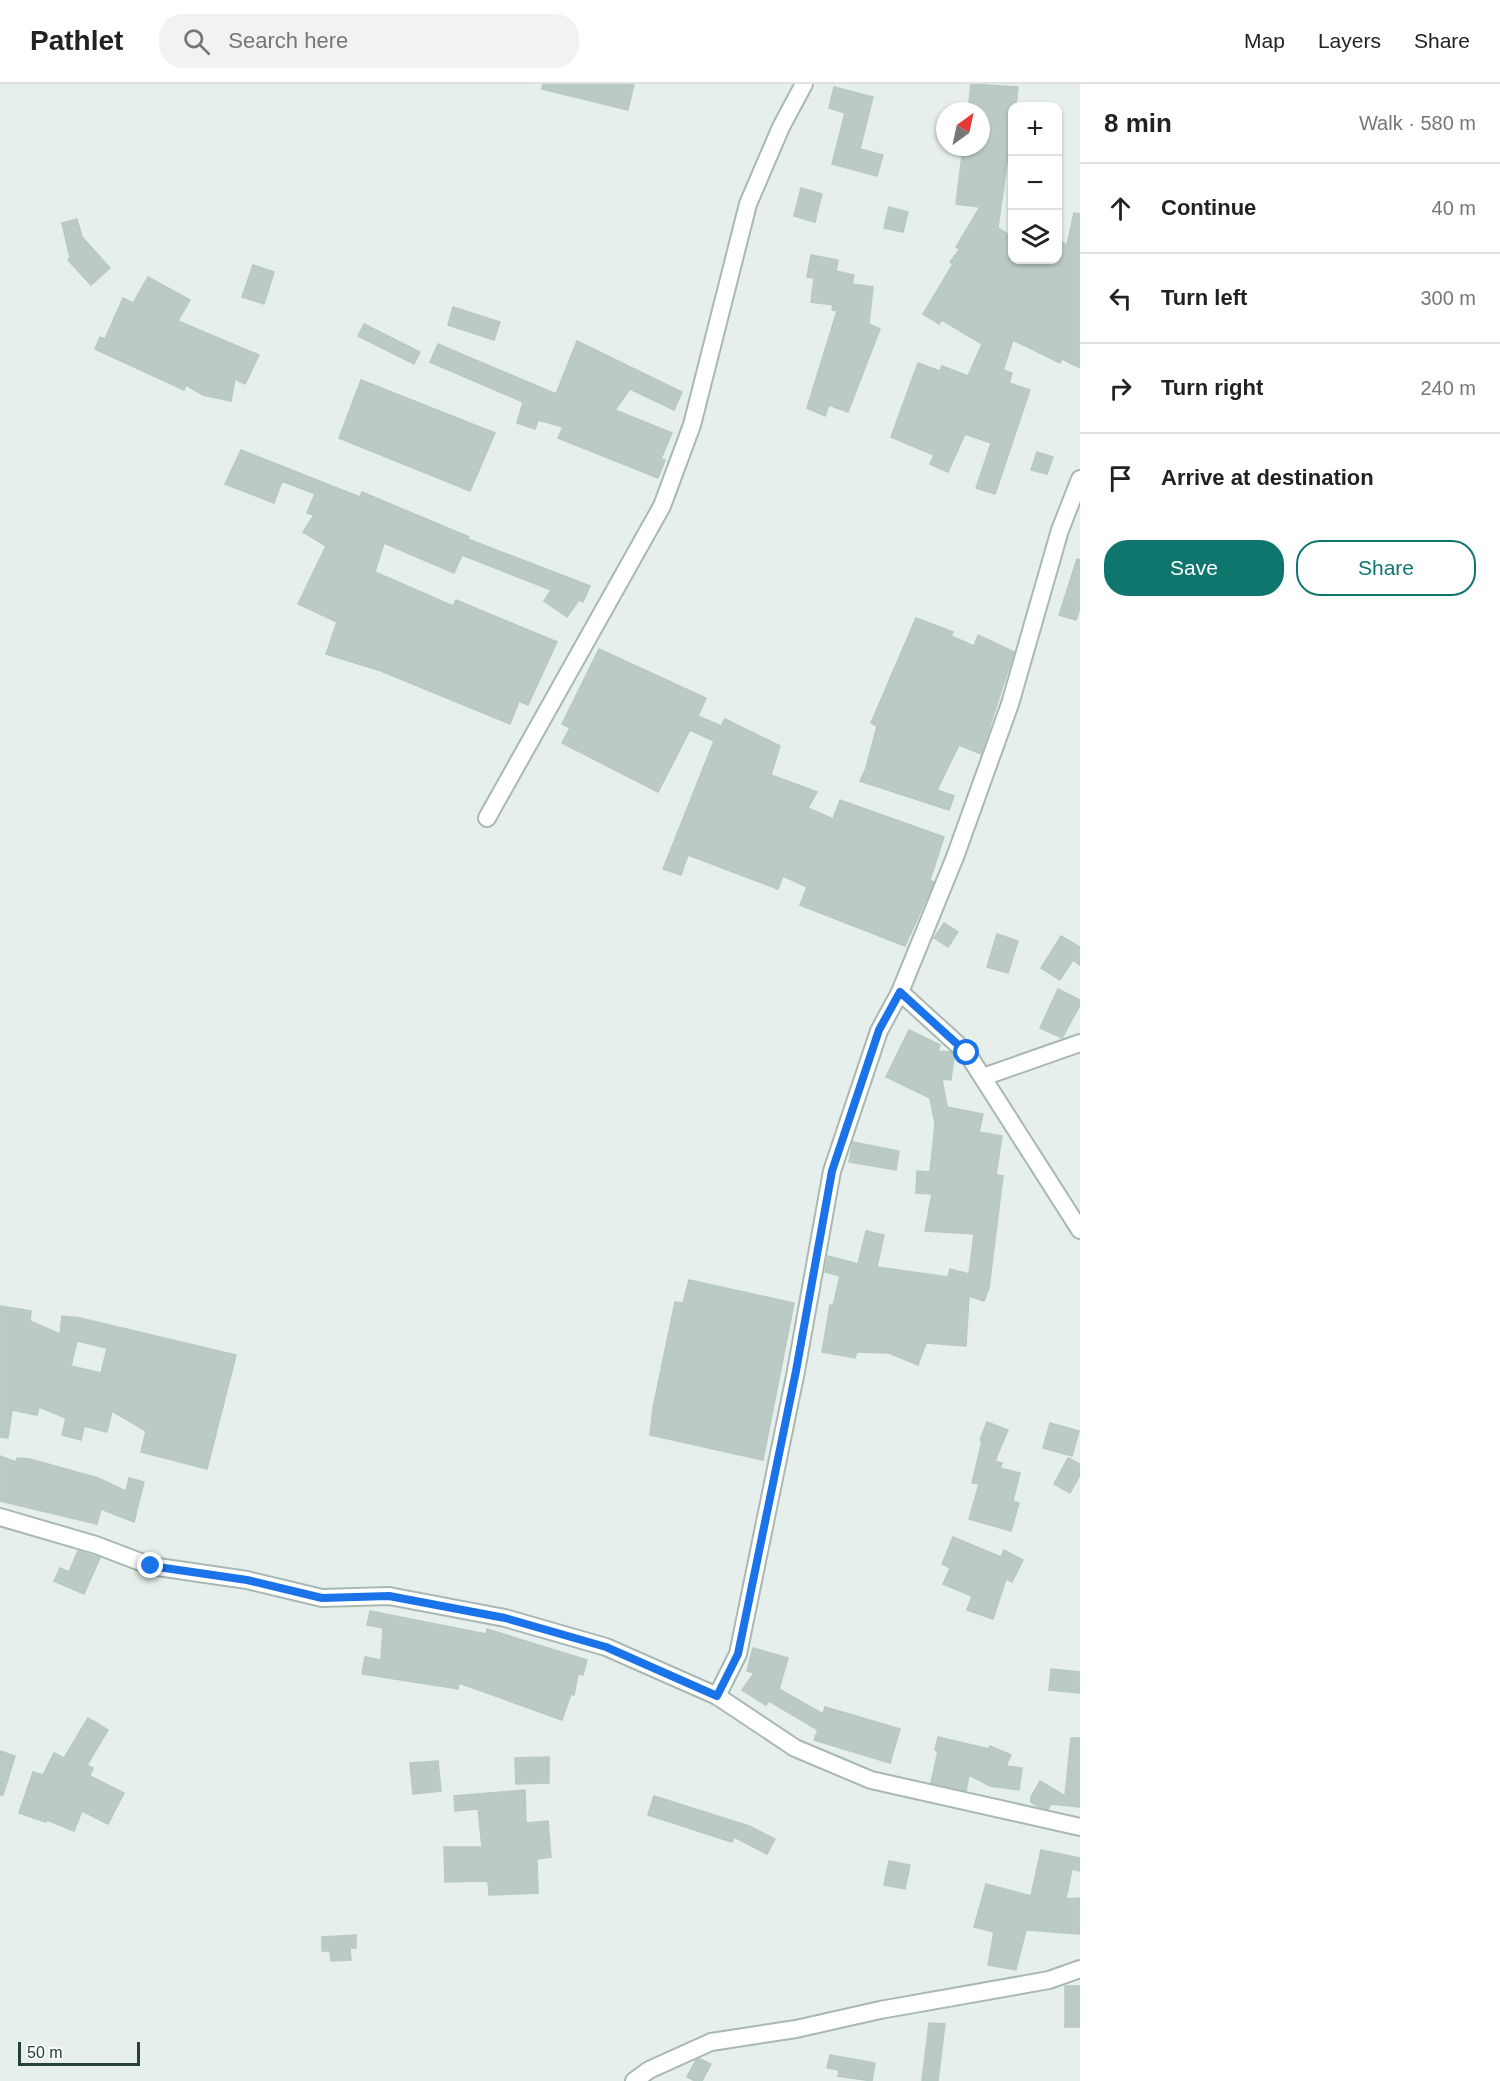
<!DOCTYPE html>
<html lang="en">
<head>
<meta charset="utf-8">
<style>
  :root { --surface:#fff; --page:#f2f2f2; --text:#222; --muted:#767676; --line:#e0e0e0; --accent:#0f766e }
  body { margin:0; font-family:Helvetica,sans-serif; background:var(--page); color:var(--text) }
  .controls { position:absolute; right:18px; top:18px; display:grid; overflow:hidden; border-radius:12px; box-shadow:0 2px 4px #0004 }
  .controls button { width:54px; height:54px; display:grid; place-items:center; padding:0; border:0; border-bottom:2px solid var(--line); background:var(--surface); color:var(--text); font:30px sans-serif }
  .compass { position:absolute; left:936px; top:18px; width:54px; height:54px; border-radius:50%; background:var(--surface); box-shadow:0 2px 4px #0004; rotate:33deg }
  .scale { position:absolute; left:18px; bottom:15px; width:122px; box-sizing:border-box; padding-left:6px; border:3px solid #24423a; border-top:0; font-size:16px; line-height:21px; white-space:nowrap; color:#24423a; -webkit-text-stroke:4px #f7fbf9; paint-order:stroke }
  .stop { position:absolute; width:18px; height:18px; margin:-14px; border:4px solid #1a73e8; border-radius:50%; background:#fff }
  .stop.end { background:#1a73e8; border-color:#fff; box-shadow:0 2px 6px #0008 }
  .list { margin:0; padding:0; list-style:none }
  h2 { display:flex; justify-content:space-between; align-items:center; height:78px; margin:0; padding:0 24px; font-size:26px }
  h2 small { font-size:20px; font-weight:400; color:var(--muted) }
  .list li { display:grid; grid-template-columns:39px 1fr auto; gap:18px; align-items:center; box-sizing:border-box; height:90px; padding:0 24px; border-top:2px solid var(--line) }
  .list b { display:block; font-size:22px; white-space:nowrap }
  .list em { font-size:20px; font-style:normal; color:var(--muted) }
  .actions { display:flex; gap:12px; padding:18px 24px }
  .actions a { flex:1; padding:14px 0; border:2px solid var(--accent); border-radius:24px; text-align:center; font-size:21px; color:var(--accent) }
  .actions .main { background:var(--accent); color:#fff }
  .icon { flex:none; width:33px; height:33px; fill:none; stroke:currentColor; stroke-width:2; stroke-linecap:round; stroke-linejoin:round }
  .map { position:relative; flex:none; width:1080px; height:1997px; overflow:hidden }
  header { display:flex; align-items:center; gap:36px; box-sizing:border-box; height:84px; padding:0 30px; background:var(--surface); border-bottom:2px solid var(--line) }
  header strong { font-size:28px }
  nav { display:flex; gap:33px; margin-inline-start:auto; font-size:21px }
  .search { width:420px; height:54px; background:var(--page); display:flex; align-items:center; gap:15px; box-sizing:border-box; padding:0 21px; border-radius:24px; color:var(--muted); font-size:22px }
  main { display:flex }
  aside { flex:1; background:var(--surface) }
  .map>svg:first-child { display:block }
  .building { fill:#bbcac4; stroke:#b8c9c2; stroke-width:1.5; fill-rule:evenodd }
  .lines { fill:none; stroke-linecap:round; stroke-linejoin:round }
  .minor-casing { stroke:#a8b8b2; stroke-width:20 }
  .minor { stroke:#fff; stroke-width:16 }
  .route { stroke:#1a73e8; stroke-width:8 }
</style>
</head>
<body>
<header>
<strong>Pathlet</strong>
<div class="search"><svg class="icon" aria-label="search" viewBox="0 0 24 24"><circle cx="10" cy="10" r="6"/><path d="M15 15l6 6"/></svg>Search here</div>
<nav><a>Map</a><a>Layers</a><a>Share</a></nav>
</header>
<main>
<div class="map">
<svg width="1080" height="1997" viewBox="0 0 1080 1997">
  <rect width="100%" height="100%" fill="#e6efeb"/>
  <g class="building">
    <polygon points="543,0 634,0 628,26 542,5"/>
    <polygon points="971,0 1018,3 1016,22 1012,22 1012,43 998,144 1012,153 1012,176 1058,176 1058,156 1067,161 1074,129 1080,130 1080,284 1062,275 1060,279 1013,256 1003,286 1012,289 1009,299 1030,306 995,410 976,404 991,359 965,350 948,388 930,380 934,371 891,353 918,279 940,287 942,282 968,292 982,260 942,236 939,240 923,230 953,180 950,178 960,165 956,163 980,123 956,120 963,63 981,63 981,27 968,27"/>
    <polygon points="834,3 873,13 860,65 883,71 877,92 832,80 845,29 829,24"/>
    <polygon points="801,104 822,110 815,138 794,132"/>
    <polygon points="889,123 908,128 903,148 884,144"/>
    <polygon points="77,135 82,153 110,184 91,201 68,176 70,174 62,139"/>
    <polygon points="811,171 838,176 836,187 854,191 852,200 873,203 869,240 880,245 848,328 829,321 825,332 807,324 837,227 832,226 833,221 811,218 814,194 807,193"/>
    <polygon points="253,181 274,188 264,220 242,213"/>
    <polygon points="148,193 190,216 178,237 259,271 245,300 235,295 231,317 203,311 186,301 184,306 95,265 100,253 105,255 123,214 133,219"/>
    <polygon points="453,223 500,238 494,256 448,241"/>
    <polygon points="364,240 420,268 414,280 358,252"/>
    <polygon points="577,257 682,308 674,326 630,305 615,326 672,349 661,375 665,376 658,394 558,354 563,343 538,336 535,345 517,339 523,318 430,278 438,260 556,310"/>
    <polygon points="361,296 495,349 470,407 339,354"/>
    <polygon points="241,366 360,413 362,408 469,453 468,455 590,502 583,518 579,516 567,533 544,517 551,506 462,471 454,489 384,459 375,488 453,522 456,516 557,558 528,621 519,617 510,640 381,587 326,570 337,538 298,520 326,462 303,448 314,431 307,429 315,410 282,397 274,419 225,400"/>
    <polygon points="1037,368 1053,373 1047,390 1031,386"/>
    <polygon points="1077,475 1080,476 1080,524 1076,536 1059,531"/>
    <polygon points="916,534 953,548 951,552 974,562 978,551 1014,568 981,670 959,661 937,706 954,712 949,726 860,697 866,684 877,642 871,639"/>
    <polygon points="599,565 706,614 698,632 721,642 725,635 780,662 771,691 817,708 808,724 833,735 840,716 944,753 930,796 934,798 905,862 800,821 807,803 783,792 778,805 688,771 681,791 663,785 714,657 690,646 658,708 562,659 570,644 562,640"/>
    <polygon points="944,839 958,848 948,863 934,854"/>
    <polygon points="997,850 1018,857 1008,889 987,883"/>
    <polygon points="1061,852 1080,863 1080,881 1073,876 1060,896 1041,884"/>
    <polygon points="1058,905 1080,916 1080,921 1062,954 1040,944"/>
    <polygon points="909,946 940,961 938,967 951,968 954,972 951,996 942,995 947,1023 983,1030 979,1048 1002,1052 996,1091 1003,1092 989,1204 984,1217 969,1212 966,1262 926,1259 918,1281 889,1269 857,1268 855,1274 822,1268 830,1221 833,1222 840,1192 825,1188 828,1172 858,1180 866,1147 884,1151 877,1183 948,1193 950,1185 969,1190 974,1150 925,1147 932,1110 916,1109 917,1087 930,1088 935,1040 930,1014 886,993"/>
    <polygon points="853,1058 899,1067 896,1086 849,1078"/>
    <polygon points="689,1196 794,1219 763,1376 650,1351 653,1324 675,1218 683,1219"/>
    <path d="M 0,1222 L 31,1227 L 30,1237 L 60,1250 L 62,1232 L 80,1234 L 236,1271 L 207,1385 L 141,1368 L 146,1347 L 112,1327 L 107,1348 L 84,1342 L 81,1356 L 62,1351 L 66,1334 L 39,1323 L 37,1331 L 12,1326 L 8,1354 L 0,1353 ZM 77,1257 L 107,1264 L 101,1289 L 71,1282 Z"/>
    <polygon points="987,1338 1008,1346 995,1377 1002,1379 1000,1384 1020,1389 1013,1417 1019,1419 1011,1447 969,1435 979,1400 972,1399 982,1357 980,1356"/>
    <polygon points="1050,1339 1079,1347 1072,1372 1043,1364"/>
    <polygon points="0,1372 16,1378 17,1374 30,1375 98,1394 126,1407 129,1394 144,1398 134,1438 101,1425 97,1440 0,1417"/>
    <polygon points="1068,1374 1080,1380 1080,1391 1070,1409 1054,1400"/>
    <polygon points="953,1453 1001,1473 1004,1466 1023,1476 1012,1498 1006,1495 993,1535 967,1526 972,1512 943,1500 950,1484 942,1480"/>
    <polygon points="78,1467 100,1474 84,1510 54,1497 60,1484 69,1488"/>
    <polygon points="370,1527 486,1550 487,1545 587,1576 583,1591 578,1590 574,1611 571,1610 562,1636 459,1599 458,1605 362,1590 365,1573 381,1576 383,1544 367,1541"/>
    <polygon points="753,1564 788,1574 779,1605 823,1630 825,1623 900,1645 890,1679 814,1656 818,1646 769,1617 766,1621 742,1606 754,1589 747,1587"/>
    <polygon points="1051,1585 1080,1588 1080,1609 1049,1606"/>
    <polygon points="88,1634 108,1646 87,1681 93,1684 90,1692 124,1709 108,1740 82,1727 74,1747 47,1736 46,1738 19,1729 33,1688 43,1691 54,1669 64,1674"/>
    <polygon points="938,1653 989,1665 990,1662 1011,1671 1006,1682 1022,1684 1019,1706 990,1702 969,1691 966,1707 931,1699 938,1667 935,1666"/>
    <polygon points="1071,1654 1080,1654 1080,1723 1051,1720 1048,1725 1039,1723 1031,1718 1031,1713 1040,1697 1065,1712"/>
    <polygon points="0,1667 15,1672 3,1711 0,1711"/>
    <polygon points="549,1673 549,1699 516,1700 515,1674"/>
    <polygon points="438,1677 441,1707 413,1710 410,1679"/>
    <polygon points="525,1706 526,1739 548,1737 551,1773 537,1775 538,1809 489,1811 488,1797 445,1798 444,1763 482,1763 478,1725 455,1727 454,1712"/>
    <polygon points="654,1712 749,1742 775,1755 767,1770 734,1753 732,1758 648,1731"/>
    <polygon points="1041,1766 1080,1774 1080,1787 1072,1785 1066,1815 1080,1814 1080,1850 1026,1846 1016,1886 988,1881 994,1848 974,1843 986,1800 1031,1812"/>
    <polygon points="889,1777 910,1781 905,1805 884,1801"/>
    <polygon points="356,1851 356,1864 350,1864 351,1876 331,1877 330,1867 322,1867 322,1853"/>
    <rect x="1065" y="1902" width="15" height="41"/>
    <polygon points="929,1939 945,1940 938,1997 922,1997"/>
    <polygon points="830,1971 875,1979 872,1997 838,1992 839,1986 827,1984"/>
    <polygon points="700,1975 711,1980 702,1997 695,1997 687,1993 696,1976"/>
  </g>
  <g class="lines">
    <defs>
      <g id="minor">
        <polyline points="487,734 662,422 692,341 748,120 781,43 804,0"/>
        <polyline points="900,908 967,969 1080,1146"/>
        <polyline points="983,993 1080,959"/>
        <polyline points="0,1433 96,1461 151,1482 247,1496 322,1514 389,1512 505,1534 606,1563 717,1612 795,1664 871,1696 1080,1743"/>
        <polyline points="717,1612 738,1570 796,1287 832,1087 879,947 900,908 955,773 1010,620 1060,446 1080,395"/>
        <polyline points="634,1997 649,1986 711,1958 796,1945 880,1926 1049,1896 1080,1885"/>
      </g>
    </defs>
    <use href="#minor" class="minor-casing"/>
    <use href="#minor" class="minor"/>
  </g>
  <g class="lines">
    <polyline class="route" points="151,1482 247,1496 322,1514 389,1512 505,1534 606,1563 717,1612 738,1570 796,1287 832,1087 879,946 900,908 967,969"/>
  </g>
</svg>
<div class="controls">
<button>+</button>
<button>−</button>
<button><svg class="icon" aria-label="layers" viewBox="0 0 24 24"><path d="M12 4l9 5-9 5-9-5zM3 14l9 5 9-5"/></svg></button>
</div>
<svg class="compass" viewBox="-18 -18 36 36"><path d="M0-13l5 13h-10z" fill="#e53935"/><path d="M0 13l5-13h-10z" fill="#767676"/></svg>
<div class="scale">50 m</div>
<div class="stop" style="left:967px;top:969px"></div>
<div class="stop end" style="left:151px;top:1482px"></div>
</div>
<aside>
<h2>8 min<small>Walk · 580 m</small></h2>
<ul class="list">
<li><svg class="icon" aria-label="ahead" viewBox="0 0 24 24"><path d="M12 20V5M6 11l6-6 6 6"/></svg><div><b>Continue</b></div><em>40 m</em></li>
<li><svg class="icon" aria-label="left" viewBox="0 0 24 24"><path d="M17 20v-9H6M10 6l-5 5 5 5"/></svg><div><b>Turn left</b></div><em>300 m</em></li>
<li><svg class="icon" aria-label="right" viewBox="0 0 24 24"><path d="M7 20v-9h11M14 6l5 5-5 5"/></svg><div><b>Turn right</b></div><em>240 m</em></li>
<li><svg class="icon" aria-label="arrive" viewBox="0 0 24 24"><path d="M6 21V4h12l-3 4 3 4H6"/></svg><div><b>Arrive at destination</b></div></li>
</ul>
<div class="actions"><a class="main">Save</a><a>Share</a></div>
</aside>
</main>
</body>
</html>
